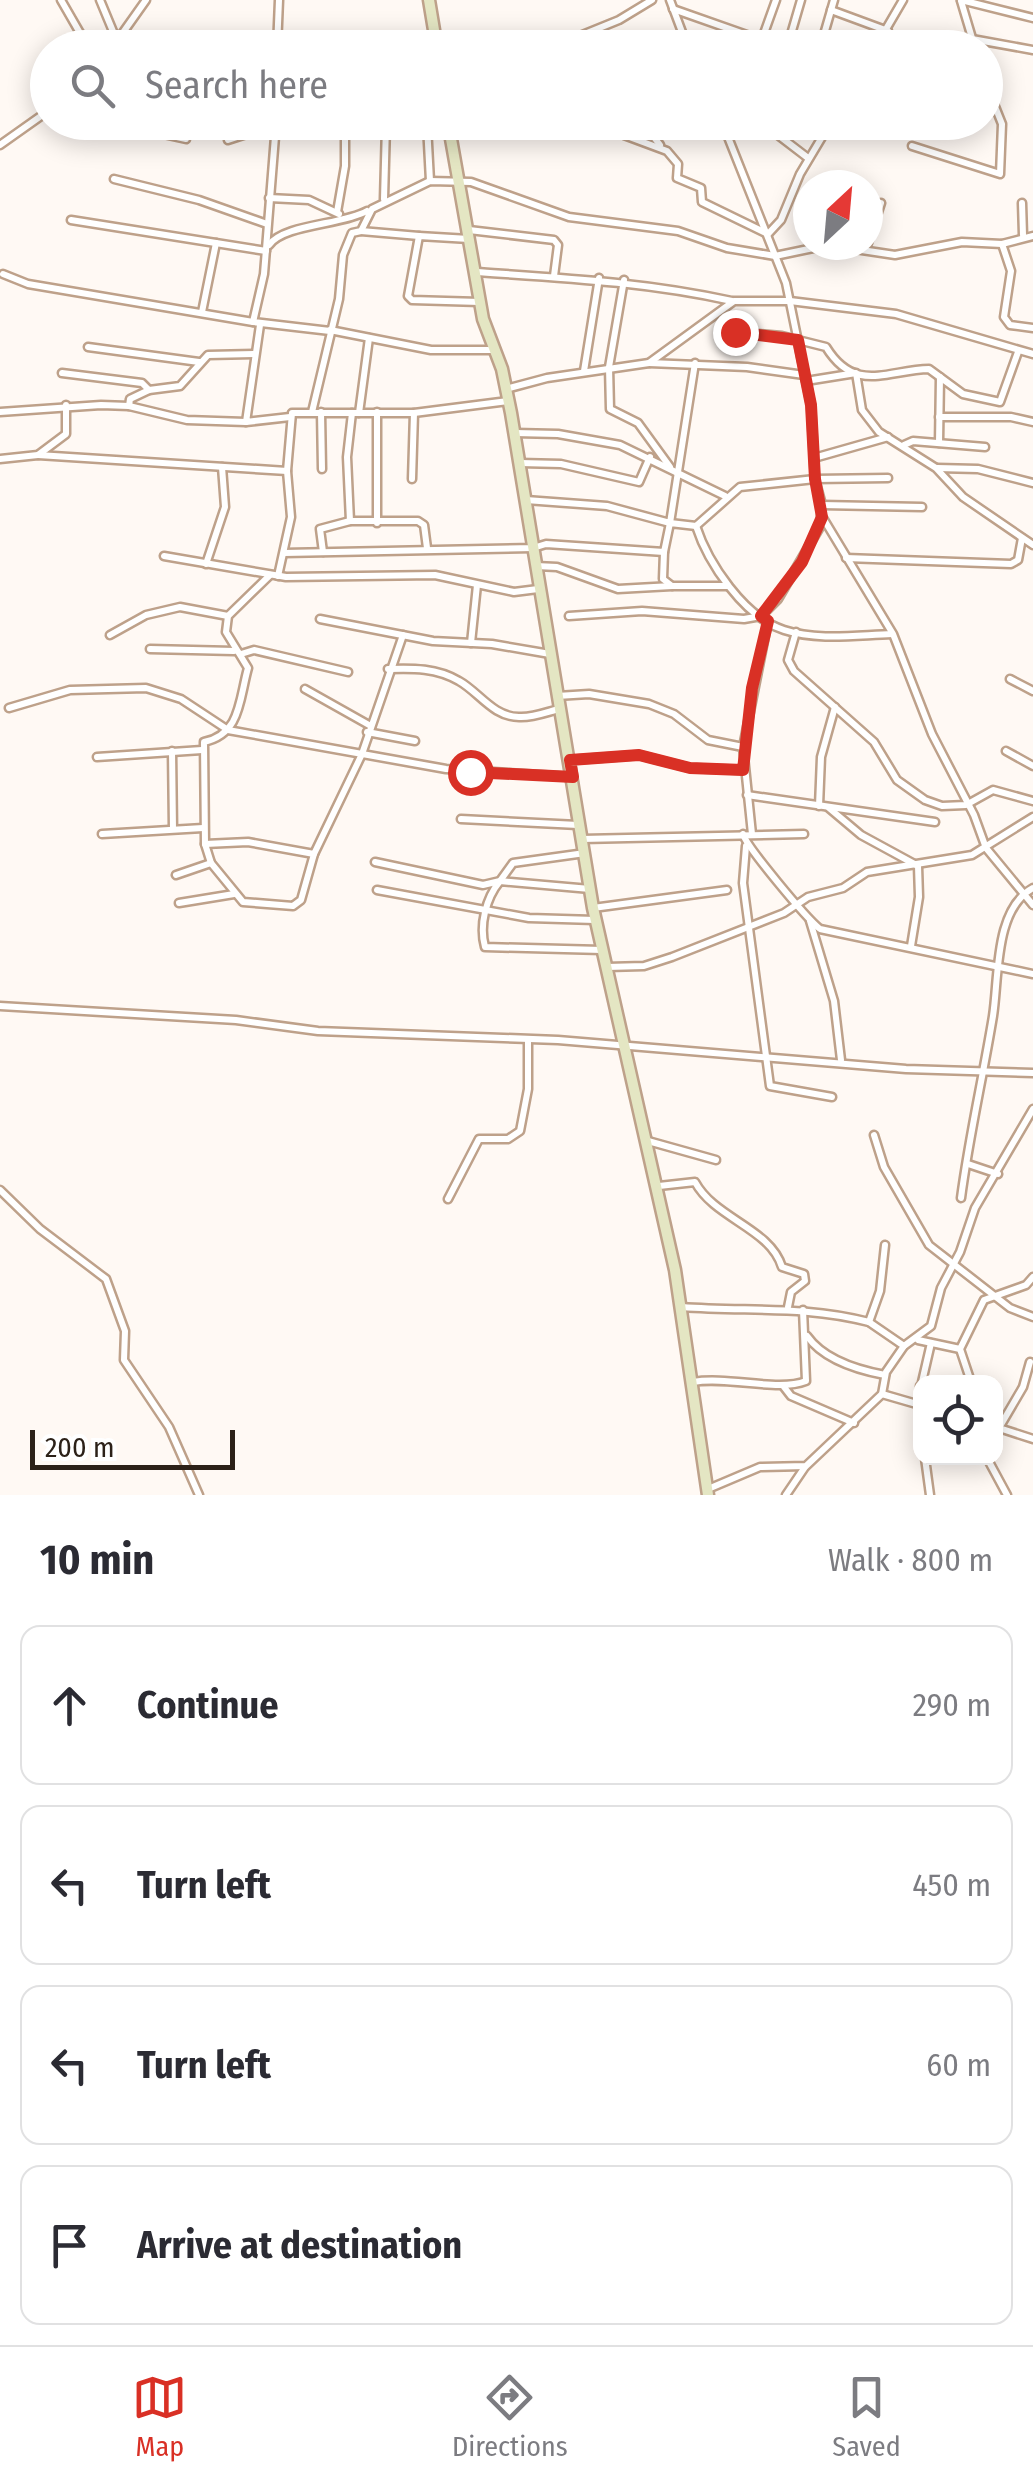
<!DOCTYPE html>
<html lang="en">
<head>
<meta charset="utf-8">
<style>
  :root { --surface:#fff; --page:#f2f2f3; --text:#2b2b33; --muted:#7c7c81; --line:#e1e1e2; --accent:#d93025 }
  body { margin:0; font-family:"Fira Sans Condensed",sans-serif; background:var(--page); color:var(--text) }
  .controls { position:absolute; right:30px; bottom:30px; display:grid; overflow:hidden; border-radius:20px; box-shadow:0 5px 25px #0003 }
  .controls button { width:90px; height:90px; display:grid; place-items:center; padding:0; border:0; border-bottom:2px solid var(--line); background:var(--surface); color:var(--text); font:50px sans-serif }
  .compass { position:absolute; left:793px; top:170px; width:90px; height:90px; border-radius:50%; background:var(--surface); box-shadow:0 5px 25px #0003; rotate:26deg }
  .scale { position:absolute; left:30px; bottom:25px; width:205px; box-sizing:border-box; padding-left:10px; border:5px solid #2c2118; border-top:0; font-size:28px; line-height:35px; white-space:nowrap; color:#2c2118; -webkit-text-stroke:8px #fff; paint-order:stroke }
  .stop { position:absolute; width:30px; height:30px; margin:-22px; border:8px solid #d93025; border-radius:50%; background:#fff }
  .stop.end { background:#d93025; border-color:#fff; box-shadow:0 2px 10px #0008 }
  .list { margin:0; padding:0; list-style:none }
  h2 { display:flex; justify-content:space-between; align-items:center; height:130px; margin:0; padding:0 40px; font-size:42px }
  h2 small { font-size:32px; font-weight:400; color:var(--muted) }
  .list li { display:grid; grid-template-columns:65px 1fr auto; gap:30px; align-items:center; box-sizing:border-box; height:160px; margin:0 20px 20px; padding:0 20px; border:2px solid var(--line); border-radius:20px }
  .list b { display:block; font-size:38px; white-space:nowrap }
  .list em { font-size:32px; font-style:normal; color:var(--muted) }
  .icon { flex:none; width:55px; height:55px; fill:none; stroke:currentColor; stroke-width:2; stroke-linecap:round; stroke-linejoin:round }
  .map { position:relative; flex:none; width:1033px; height:1495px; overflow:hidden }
  .search { position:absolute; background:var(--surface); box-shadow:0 5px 25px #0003; left:30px; right:30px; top:30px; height:110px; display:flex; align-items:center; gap:25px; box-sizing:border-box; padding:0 35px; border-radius:55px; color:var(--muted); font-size:38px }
  .sheet { height:850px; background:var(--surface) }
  nav { display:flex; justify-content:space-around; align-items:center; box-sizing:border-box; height:140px; border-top:2px solid var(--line); background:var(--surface); font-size:28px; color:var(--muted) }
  nav a { display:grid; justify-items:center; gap:5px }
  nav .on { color:var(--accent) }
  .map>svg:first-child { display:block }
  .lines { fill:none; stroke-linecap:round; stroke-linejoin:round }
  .street-casing { stroke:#bea18a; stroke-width:11 }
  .secondary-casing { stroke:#bea18a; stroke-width:15 }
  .street { stroke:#fff; stroke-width:6 }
  .secondary { stroke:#e4e6c3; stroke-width:10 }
  .route { stroke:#d93025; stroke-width:12 }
</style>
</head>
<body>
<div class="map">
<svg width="1033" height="1495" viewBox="0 0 1033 1495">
  <rect width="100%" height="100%" fill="#fff9f4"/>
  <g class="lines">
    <defs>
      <g id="street">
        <polyline points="61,0 80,33 98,47"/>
        <polyline points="100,0 117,41 138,48"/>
        <polyline points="670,0 688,48"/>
        <polyline points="834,0 825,31 828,36 860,48"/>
        <polyline points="961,0 1033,18"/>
        <polyline points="961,1 975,48"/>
        <polyline points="673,9 784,48"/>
        <polyline points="831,10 888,31"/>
        <polyline points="762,39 776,0"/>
        <polyline points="972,39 1033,50"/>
        <polyline points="97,48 117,41 146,0"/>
        <polyline points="277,48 279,0"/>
        <polyline points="550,48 619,20 652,0"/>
        <polyline points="787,48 801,0"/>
        <polyline points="875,48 903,0"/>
        <polyline points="108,122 186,139"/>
        <polyline points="282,122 321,128 431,122"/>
        <polyline points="575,122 603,133"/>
        <polyline points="642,122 660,145"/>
        <polyline points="761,122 808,158"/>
        <polyline points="276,124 264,274 253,322 330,331"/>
        <polyline points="427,125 430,181"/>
        <polyline points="624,135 667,151 678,164 677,178 701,188 702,202 768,234 781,220 800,174 831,122"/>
        <polyline points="228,140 280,123"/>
        <polyline points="0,145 48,111"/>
        <polyline points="912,146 1000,174 1002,124 986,84"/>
        <polyline points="114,179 199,200 267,224"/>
        <polyline points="269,198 309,200 339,214"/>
        <polyline points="384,199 386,125"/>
        <polyline points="1022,203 1023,235"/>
        <polyline points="337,212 345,166 345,126"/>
        <polyline points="71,220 266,251"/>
        <polyline points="469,230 554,240 558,245 554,276"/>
        <polyline points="361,231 419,236"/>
        <polyline points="469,239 419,236 408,296 412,300 480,302"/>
        <polyline points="868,243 881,203"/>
        <polyline points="1002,244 1011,271 1004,317 1010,325 1033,328"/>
        <path d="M 269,245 C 284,224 342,225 367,211"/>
        <path d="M 476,272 C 564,278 646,282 732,301"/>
        <polyline points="3,274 28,284 253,322"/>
        <polyline points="624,280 609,367 610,409 638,423 670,467"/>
        <polyline points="202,312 216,243"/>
        <polyline points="260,325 246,422 290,417"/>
        <polyline points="330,330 431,350 496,350"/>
        <path d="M 735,332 L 782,336 L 826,347 C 855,394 887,370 929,369 L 963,394 L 1000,402 L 1018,352"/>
        <polyline points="88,347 199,362"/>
        <polyline points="649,363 747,367 804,375"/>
        <polyline points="584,371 599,278"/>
        <polyline points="62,373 142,383 149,390"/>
        <polyline points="806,381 856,373 862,410 879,432 936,468 963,497 1033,545"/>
        <polyline points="506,389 547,378 649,363 734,301 790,301 896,314 1033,354"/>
        <polyline points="129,406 130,399 149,390 180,386 208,355 254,354"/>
        <polyline points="0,412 101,405 129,406 187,420 246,422"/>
        <polyline points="312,412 339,299 343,255 352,233 361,231 372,209 430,181 471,182 569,217 678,231 727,248 775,256 828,245 895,255 962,242 1002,244 1033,236"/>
        <polyline points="321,412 322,469"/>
        <polyline points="377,412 377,523"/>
        <polyline points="359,413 369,338"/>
        <polyline points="939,417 1011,417 1033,422"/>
        <polyline points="515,433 558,434 620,445 725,496"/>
        <polyline points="939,443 940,377"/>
        <polyline points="904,445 913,441 985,447"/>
        <polyline points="38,455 287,471"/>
        <polyline points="814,458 888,437"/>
        <polyline points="0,459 38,455 66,434 66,405"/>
        <polyline points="520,463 561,464 639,482 650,457"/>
        <polyline points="937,468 978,469 1033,483"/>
        <polyline points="412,479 414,413"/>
        <polyline points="526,500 607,506 670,523 695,363"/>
        <polyline points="822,505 922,507"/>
        <polyline points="823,518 893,634 932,734 974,815 986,848 1033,905"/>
        <polyline points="350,521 347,457 352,413"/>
        <path d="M 696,526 C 708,563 744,617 784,630 C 818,641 857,635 892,634"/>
        <polyline points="323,552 320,529 350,521 418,521 424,525 427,548"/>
        <polyline points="664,552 663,579 672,586 728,586"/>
        <polyline points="284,553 533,548 546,544 664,552 670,523 696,526 740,487 815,479 888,478"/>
        <polyline points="164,556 286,577 435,575 514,592 538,589"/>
        <polyline points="846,558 1011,564 1018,560 1022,538"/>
        <polyline points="206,564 225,507 222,467"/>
        <polyline points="536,566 557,567 618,589 672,586"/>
        <path d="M 270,575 L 228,616 L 226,632 L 248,668 C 239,700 241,734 204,742 L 205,844 L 211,863 L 243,902 L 293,906 L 301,900 L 314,854"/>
        <polyline points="278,576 291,517 287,471 292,413 414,413 508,401"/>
        <polyline points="569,616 642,611 744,619 761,616 778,599 820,527 822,505 815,479 811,405 786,283 722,122"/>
        <polyline points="320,619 433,641 492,644 550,654"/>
        <polyline points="796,632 788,660 794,671 874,742 897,780 925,800 942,806 966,805 993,790 1033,801"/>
        <polyline points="110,635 146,615 180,607 228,616"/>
        <polyline points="471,643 477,585"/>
        <polyline points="150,649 234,651"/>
        <polyline points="241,654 254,650 348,672"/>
        <path d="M 388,669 C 413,668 437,668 459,681 C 479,692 493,717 519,717 C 532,718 547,712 559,709"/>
        <polyline points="1010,679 1033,691"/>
        <polyline points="305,689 369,725"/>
        <polyline points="557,696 589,694 649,704 674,714 708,740 743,747"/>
        <polyline points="9,708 70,690 146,688 181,699 228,730 446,769 572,777"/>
        <polyline points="367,732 415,741"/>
        <polyline points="172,751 173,829"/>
        <polyline points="1006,751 1033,766"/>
        <polyline points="97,757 202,750"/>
        <polyline points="570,760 639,755 690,768 743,770"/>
        <polyline points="747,795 935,822"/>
        <polyline points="819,806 821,757 835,707"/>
        <polyline points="829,808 861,835 918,866 919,897 911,946"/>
        <polyline points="461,819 578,825"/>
        <polyline points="102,834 203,828"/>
        <path d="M 743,834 C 746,846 806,918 820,929 L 1033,974"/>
        <polyline points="752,834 743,747 768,621"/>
        <polyline points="582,839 804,834"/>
        <polyline points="205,844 248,842 314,854 362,754 403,635"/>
        <polyline points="746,846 743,883 770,1086 832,1097"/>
        <polyline points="375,862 483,885 500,881 513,863 585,853"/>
        <polyline points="176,875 211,863"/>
        <path d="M 590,889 L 500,881 C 486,898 479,925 485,947 L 602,950"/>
        <polyline points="377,890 529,918 595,920"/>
        <polyline points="179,903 234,894"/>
        <polyline points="593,908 727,890"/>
        <polyline points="810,921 834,1001 841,1060"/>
        <polyline points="607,967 644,966 672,957 784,913 808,897 843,888 867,872 972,855 1033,817"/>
        <polyline points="0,1006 236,1020 318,1031 558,1040 906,1069 1033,1073"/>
        <polyline points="874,1135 884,1167 929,1245 1010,1308 1033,1317"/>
        <polyline points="648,1141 716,1160"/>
        <polyline points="968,1164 998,1174"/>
        <path d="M 659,1186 L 695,1182 C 715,1219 770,1228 782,1267 L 804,1274 L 805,1281 L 791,1292 L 788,1307"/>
        <polyline points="0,1190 40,1229 106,1279 125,1331 124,1360 169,1427 199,1495"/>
        <path d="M 961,1198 C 969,1137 983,1077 993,1016 C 999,978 994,909 1033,888"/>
        <polyline points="448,1199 479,1139 508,1139 520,1131 528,1089 528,1041"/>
        <path d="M 682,1307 C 747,1312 804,1305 869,1322 L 880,1291 L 885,1245"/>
        <polyline points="869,1322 904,1346"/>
        <path d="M 807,1336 C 824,1360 858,1370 885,1375"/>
        <polyline points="918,1340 960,1349"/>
        <path d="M 693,1382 C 729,1376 778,1392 806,1381 L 803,1310"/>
        <polyline points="922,1382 931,1343"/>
        <polyline points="971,1382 960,1349 984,1300 1026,1285 1033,1277"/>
        <polyline points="920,1386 920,1413"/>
        <polyline points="784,1387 791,1396 854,1423"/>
        <polyline points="882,1394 920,1405"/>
        <polyline points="996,1427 1033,1439"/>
        <polyline points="999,1428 1023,1387 1030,1362"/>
        <polyline points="925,1458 930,1495"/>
        <polyline points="987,1458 1007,1495"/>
        <polyline points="708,1489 760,1467 806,1466 882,1394 886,1372 904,1346 931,1326 941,1288 960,1252 975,1208 1033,1109"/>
        <polyline points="786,1495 805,1467"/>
      </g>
      <g id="secondary">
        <polyline points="429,0 437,48"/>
        <polyline points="448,122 483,319 502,369 511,413 593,908 675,1270 708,1495"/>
      </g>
    </defs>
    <use href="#street" class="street-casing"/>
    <use href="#secondary" class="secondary-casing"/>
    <use href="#street" class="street"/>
    <use href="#secondary" class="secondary"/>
  </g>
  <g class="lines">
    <polyline class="route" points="470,772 573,777 570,760 639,755 690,768 743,770 752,688 768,621 761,616 802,562 822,517 815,479 811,405 798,340 735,332"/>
  </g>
</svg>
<div class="controls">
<button><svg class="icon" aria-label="locate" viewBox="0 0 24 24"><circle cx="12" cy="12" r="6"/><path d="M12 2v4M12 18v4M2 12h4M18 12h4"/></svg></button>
</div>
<svg class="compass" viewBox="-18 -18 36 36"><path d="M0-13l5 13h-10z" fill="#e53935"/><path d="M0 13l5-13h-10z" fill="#7c7c81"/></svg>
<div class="scale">200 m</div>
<div class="stop" style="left:470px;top:772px"></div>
<div class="stop end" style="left:735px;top:332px"></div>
<div class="search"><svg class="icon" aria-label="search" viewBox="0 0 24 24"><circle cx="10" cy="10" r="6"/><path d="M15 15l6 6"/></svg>Search here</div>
</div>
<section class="sheet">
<h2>10 min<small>Walk · 800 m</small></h2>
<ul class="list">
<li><svg class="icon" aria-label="ahead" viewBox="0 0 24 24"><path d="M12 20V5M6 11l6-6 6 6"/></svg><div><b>Continue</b></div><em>290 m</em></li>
<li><svg class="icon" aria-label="left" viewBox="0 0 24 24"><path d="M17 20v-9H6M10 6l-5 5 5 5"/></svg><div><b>Turn left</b></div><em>450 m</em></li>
<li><svg class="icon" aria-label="left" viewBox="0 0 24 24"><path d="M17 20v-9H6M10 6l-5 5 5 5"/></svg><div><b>Turn left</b></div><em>60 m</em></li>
<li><svg class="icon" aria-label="arrive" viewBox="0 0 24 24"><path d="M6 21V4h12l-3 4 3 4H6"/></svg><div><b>Arrive at destination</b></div></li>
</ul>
</section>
<nav>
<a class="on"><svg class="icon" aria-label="map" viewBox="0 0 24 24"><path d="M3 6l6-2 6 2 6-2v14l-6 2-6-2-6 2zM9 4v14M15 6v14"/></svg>Map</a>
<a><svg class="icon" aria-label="directions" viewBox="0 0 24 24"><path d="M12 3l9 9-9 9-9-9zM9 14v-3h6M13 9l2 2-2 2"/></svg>Directions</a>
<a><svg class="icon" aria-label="saved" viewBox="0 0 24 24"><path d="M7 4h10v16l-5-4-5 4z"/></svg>Saved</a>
</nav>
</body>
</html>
